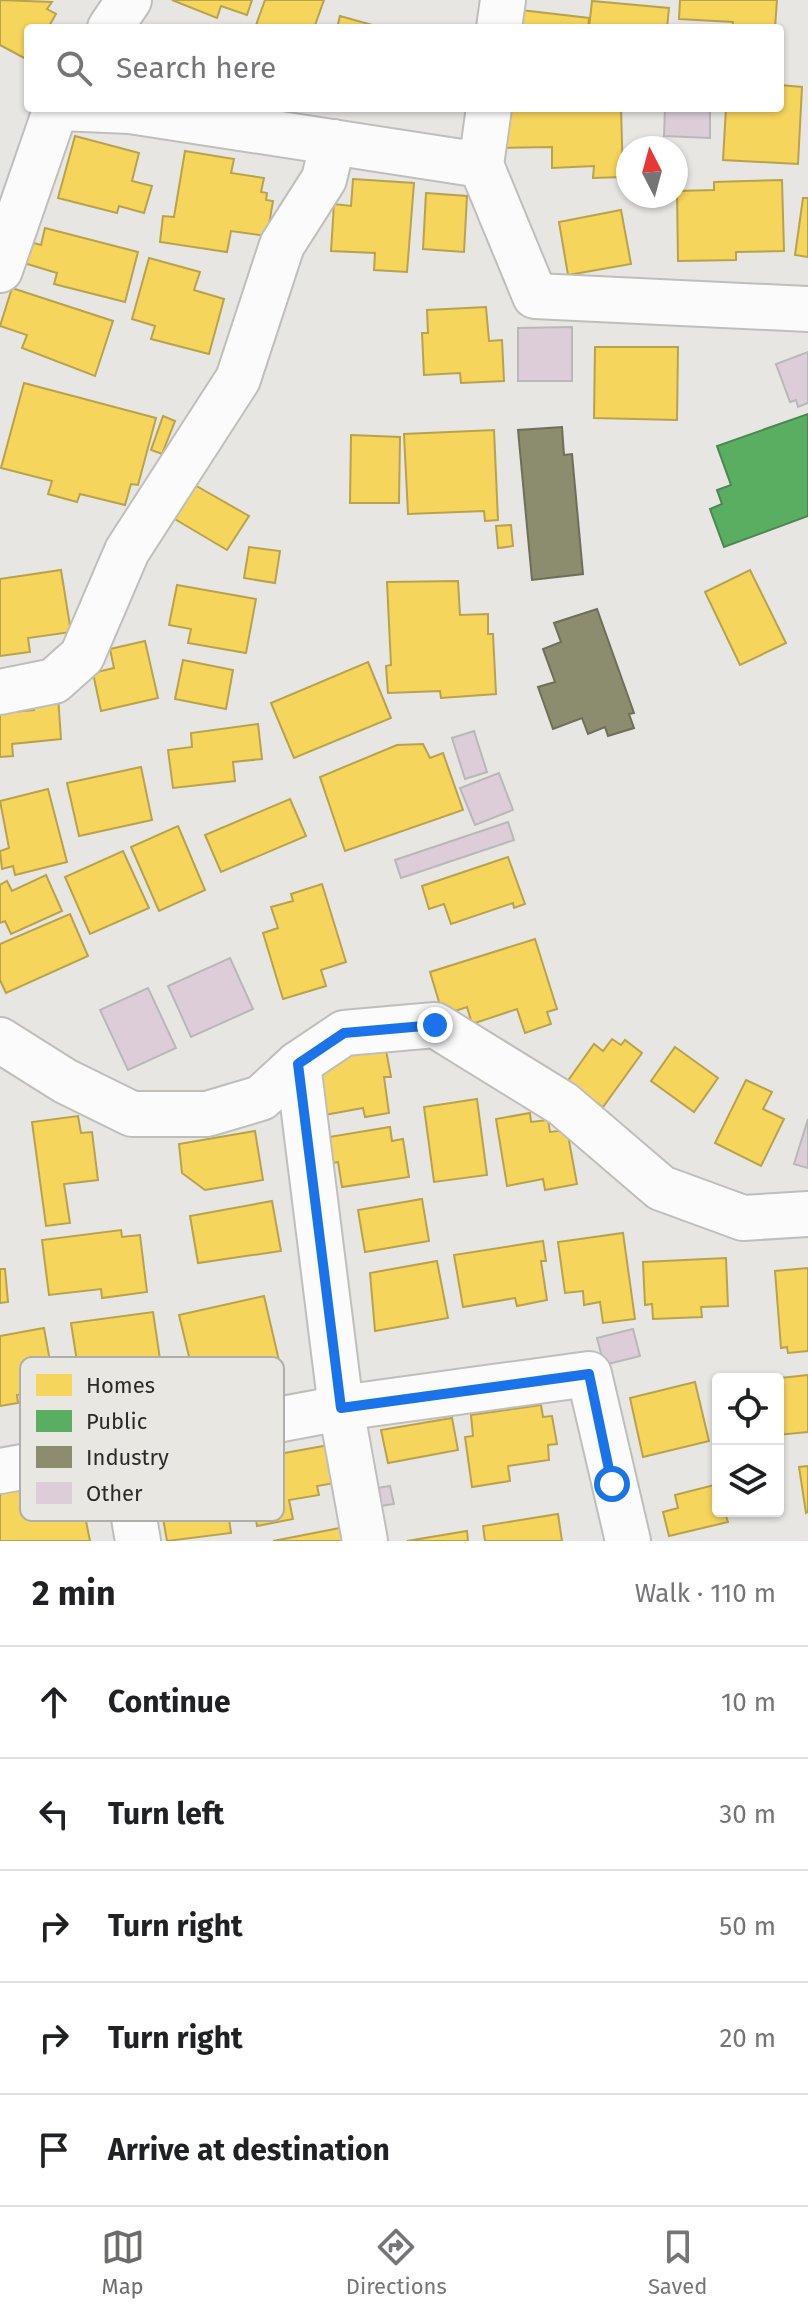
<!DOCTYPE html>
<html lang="en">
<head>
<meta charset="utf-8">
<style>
  :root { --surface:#fff; --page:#f6f6f6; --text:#202124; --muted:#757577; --line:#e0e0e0; --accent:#6c6c69 }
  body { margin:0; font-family:"Fira Sans",sans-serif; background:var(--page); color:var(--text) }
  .controls { position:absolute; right:24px; bottom:24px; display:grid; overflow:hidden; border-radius:8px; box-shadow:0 2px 6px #0004 }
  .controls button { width:72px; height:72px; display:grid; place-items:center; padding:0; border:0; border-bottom:2px solid var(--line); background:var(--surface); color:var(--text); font:40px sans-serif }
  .compass { position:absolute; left:616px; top:136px; width:72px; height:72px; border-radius:50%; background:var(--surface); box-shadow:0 2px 6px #0004; rotate:354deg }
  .stop { position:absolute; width:24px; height:24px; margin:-18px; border:6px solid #1a73e8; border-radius:50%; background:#fff }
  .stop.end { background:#1a73e8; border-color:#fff; box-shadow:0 2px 8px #0008 }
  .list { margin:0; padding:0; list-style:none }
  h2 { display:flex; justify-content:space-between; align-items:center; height:104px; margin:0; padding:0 32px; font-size:34px }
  h2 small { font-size:26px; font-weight:400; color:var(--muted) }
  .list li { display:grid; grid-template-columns:52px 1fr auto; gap:24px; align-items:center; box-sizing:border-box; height:112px; padding:0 32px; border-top:2px solid var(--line) }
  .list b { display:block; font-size:30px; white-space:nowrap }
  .list em { font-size:26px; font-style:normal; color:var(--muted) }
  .icon { flex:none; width:44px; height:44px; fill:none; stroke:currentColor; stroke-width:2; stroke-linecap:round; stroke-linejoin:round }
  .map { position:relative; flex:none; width:808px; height:1541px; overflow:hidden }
  .search { position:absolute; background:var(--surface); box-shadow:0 2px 6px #0004; left:24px; right:24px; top:24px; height:88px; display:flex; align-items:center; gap:20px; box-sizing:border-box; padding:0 28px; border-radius:8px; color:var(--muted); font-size:30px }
  .sheet { height:664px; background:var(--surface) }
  nav { display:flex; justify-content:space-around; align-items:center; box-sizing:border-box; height:112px; border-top:2px solid var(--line); background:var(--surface); font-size:22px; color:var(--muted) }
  nav a { display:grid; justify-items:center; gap:4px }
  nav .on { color:var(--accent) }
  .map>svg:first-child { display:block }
  .homes { fill:#f6d55c; stroke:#b9a24c; stroke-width:2 }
  .public { fill:#5aae61; stroke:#4c8650; stroke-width:2 }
  .industry { fill:#8c8c6e; stroke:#6f6f59; stroke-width:2 }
  .building { fill:#dccdd9; stroke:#b9b8b8; stroke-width:2 }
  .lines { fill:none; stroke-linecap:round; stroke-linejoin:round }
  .street-casing { stroke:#bfbebb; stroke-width:48 }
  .street { stroke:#fbfbfb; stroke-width:44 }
  .route { stroke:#1a73e8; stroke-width:10 }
  .key { fill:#e9e7e1; stroke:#b0aeaa; stroke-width:2 }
  .key-label { font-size:22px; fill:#2a2a28 }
</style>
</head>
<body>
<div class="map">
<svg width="808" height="1541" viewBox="0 0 808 1541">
  <rect width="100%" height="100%" fill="#e7e6e3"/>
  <g class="homes">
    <polygon points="0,0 52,2 47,9 56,14 48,28 28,28 28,60 0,45"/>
    <polygon points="172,0 252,0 247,15 221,6 217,18"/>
    <polygon points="265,0 324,0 314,28 255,28"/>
    <polygon points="680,0 777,0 775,28 732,28 733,22 679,19"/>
    <polygon points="592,1 669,8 667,28 589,28"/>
    <polygon points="512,9 589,18 588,28 510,28"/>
    <polygon points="340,16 383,28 337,28"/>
    <polygon points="780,85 802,87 798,164 723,160 726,108 780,108"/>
    <polygon points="499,108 621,108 623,177 593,178 594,166 552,168 552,147 501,148"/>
    <polygon points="75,136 139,153 132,181 152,186 144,213 119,206 117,213 58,198"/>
    <polygon points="185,151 234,159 231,173 264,178 261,192 267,193 266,200 273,201 267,236 231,231 227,252 160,242 163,216 174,217"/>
    <polygon points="353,179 414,183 407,272 374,270 375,253 331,251 334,204 351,206"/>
    <polygon points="782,180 784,251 736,252 736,260 678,261 677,191 714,190 714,182"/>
    <polygon points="426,193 467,196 464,252 423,249"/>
    <polygon points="803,198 808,198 808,257 795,255"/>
    <polygon points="621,210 631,264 568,275 559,222"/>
    <polygon points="45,228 138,252 125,302 54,284 57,273 24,263 30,242 41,245"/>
    <polygon points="149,258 200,272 194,290 224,299 209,354 151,339 155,326 132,319"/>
    <polygon points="12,288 113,321 95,376 22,348 27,335 0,326"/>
    <polygon points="486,307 489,341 502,340 504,381 461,383 460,373 424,375 422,333 428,333 427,310"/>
    <polygon points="595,347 678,347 677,420 594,418"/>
    <polygon points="24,383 156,418 138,485 131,484 125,505 80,494 77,502 48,494 52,481 1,468"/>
    <polygon points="163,416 175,421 162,454 151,450"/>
    <polygon points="494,430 498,520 485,521 484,511 408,514 404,434"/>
    <polygon points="351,435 400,437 399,503 350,503"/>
    <polygon points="193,484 249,516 227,550 173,518"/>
    <polygon points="511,525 513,546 498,548 496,526"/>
    <polygon points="249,547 280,551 275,583 244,578"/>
    <polygon points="61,570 71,632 28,638 30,652 0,656 0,579"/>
    <polygon points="750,570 786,643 740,665 705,592"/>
    <polygon points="458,581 460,615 488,614 488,634 493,634 496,694 441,698 440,691 388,693 386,666 391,665 387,582"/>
    <polygon points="177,585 256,599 246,653 188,643 191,629 169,625"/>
    <polygon points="145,641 158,698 101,711 93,673 114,668 110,649"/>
    <polygon points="183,660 233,670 226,709 175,699"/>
    <polygon points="368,662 391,718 294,758 271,703"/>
    <polygon points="58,696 61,739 12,744 13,756 0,757 0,713 34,710 34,698"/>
    <polygon points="258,724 262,759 233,762 235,781 173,788 168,750 192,747 191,733"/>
    <polygon points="423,744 430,758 443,753 463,810 345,851 320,777 397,745"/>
    <polygon points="141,767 152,820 79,836 67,783"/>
    <polygon points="48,789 67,862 15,875 13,866 2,869 0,851 9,848 0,801"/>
    <polygon points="290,799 306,836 221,872 205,835"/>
    <polygon points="178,826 205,890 159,911 131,847"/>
    <polygon points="123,851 149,908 90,934 65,877"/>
    <polygon points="508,857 525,904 514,908 513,903 451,924 444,904 429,909 422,886"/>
    <polygon points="46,875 62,911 11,934 5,921 0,923 0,885 7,881 12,891"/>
    <polygon points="322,884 346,962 321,970 326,986 283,999 263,933 278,928 271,907 293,901 291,894"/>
    <polygon points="70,914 88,956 6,993 0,980 0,944"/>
    <polygon points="535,939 557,1009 547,1012 551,1024 525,1033 517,1009 472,1024 467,1007 443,1015 430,972"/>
    <polygon points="384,1039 391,1077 384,1077 389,1113 365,1117 363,1108 319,1116 312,1071 332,1068 331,1061"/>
    <polygon points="612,1039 621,1045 625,1040 642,1053 603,1107 567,1082 594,1044 603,1051"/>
    <polygon points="675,1047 718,1078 694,1112 651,1081"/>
    <polygon points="746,1080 772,1092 763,1109 784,1119 761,1166 715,1143"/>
    <polygon points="477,1099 487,1175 434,1182 424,1107"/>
    <polygon points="530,1113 531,1122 548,1120 550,1132 567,1130 577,1184 545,1190 543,1179 507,1186 496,1119"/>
    <polygon points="78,1116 81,1133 92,1132 98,1180 64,1184 70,1223 46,1226 32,1122"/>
    <polygon points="390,1127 392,1141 403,1139 409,1177 342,1187 338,1162 333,1163 329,1137"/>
    <polygon points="255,1131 263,1180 205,1190 182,1173 179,1144"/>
    <polygon points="422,1199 429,1241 365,1252 358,1210"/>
    <polygon points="272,1201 281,1251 198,1263 190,1216"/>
    <polygon points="121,1230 122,1237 140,1235 147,1292 102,1298 101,1289 49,1295 42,1240"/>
    <polygon points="623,1233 635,1319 603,1323 600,1302 584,1305 583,1291 565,1293 558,1242"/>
    <polygon points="543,1241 546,1261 541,1261 547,1300 517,1306 515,1298 463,1307 454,1255"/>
    <polygon points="726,1258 728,1306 701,1307 702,1317 653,1319 652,1304 645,1305 643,1262"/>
    <polygon points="437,1261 448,1318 375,1331 370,1273"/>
    <polygon points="808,1268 808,1351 788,1353 787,1347 781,1348 775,1271"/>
    <polygon points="0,1269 5,1269 8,1302 0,1303"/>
    <polygon points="264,1296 280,1365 240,1374 239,1368 201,1377 198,1367 192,1369 179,1315"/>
    <polygon points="153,1312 160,1359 149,1360 150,1371 80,1381 71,1323"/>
    <polygon points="44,1328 55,1389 17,1395 18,1403 0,1406 0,1336"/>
    <polygon points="808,1375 808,1432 778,1435 778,1379 771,1379"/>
    <polygon points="695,1382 709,1441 643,1457 630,1398"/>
    <polygon points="541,1405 543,1417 552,1416 557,1444 548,1445 549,1460 508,1466 510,1481 472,1487 465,1437 473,1436 471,1415"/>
    <polygon points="452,1418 458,1450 388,1463 381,1430"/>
    <polygon points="329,1445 335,1483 317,1486 319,1495 289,1500 293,1519 257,1526 246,1460"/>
    <polygon points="191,1455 193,1465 221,1461 231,1533 167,1541 160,1501 141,1503 136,1469 163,1465 162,1460"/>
    <polygon points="808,1466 808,1512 806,1513 799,1467"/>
    <polygon points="77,1476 90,1541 0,1541 0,1489"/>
    <polygon points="718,1484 718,1511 745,1512 726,1516 728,1522 669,1536 663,1512 678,1508 675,1495"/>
    <polygon points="558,1514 562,1541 485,1541 483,1526"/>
    <polygon points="340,1528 343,1541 273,1541"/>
    <polygon points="467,1531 468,1541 407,1541"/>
  </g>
  <polygon class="public" points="808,414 808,516 724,547 710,509 722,504 717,490 731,485 717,446"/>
  <g class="industry">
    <polygon points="562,427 564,455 572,454 583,574 532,580 518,430"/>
    <polygon points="597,609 634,713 629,714 634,728 608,736 605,727 588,734 582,718 553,729 538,687 555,682 543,649 561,642 554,623"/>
  </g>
  <g class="building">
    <polygon points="665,108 710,108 710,138 664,136"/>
    <polygon points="572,327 572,381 518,381 518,328"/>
    <polygon points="808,352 808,403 798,407 796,400 790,402 776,364"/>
    <polygon points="474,731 487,772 465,779 452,738"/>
    <polygon points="499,773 513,810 475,825 460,788"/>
    <polygon points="508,822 514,840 401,878 395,860"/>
    <polygon points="230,958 253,1009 191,1037 168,986"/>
    <polygon points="148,988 176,1048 128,1070 100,1010"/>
    <polygon points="808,1119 808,1168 794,1164"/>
    <polygon points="633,1329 640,1356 604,1365 597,1338"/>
    <polygon points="390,1486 394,1504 380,1506 377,1488"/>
  </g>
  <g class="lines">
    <defs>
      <g id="street">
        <polyline points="110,28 129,0"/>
        <polyline points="499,28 503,0"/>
        <polyline points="61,108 130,111 481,165 535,296 808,309"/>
        <polyline points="481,165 489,108"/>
        <polyline points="0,270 56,108"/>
        <polyline points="0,692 54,681 82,656 127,551 238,379 282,245 324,179 333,142"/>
        <polyline points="0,1040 65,1081 132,1114 207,1114 261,1098 298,1064"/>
        <polyline points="0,1471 122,1449"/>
        <polyline points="138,1541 122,1449 341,1408 365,1541"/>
        <polyline points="628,1541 589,1374 341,1408 298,1064 344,1033 435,1025 563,1104 661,1188 743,1218 808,1214"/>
      </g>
    </defs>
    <use href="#street" class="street-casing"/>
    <use href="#street" class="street"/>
  </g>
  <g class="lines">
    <polyline class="route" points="435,1025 344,1033 298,1064 341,1408 589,1374 612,1484"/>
  </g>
  <rect x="20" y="1357" width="264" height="164" rx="12" class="key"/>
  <rect x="36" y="1374" width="36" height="22" fill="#f6d55c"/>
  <rect x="36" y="1410" width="36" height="22" fill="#5aae61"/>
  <rect x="36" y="1446" width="36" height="22" fill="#8c8c6e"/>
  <rect x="36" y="1482" width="36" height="22" fill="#dccdd9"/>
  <g class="key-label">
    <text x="86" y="1393">Homes</text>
    <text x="86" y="1429">Public</text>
    <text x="86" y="1465">Industry</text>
    <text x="86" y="1501">Other</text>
  </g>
</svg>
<div class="controls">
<button><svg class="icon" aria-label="locate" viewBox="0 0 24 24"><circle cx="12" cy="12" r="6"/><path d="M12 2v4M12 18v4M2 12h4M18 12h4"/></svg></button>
<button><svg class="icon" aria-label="layers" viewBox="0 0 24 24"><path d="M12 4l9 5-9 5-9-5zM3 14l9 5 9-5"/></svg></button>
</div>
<svg class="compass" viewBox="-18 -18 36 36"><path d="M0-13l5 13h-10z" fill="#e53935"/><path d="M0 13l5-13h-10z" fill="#757577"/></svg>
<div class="stop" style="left:612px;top:1484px"></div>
<div class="stop end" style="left:435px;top:1025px"></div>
<div class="search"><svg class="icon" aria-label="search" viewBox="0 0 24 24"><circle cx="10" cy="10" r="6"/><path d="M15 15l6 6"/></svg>Search here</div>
</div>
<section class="sheet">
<h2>2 min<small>Walk · 110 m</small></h2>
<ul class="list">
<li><svg class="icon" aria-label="ahead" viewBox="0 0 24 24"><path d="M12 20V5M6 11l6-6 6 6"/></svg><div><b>Continue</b></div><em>10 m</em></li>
<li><svg class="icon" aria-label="left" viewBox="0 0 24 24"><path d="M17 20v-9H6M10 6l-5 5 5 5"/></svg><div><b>Turn left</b></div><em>30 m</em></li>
<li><svg class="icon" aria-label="right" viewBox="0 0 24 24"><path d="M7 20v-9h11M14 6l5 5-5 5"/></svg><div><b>Turn right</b></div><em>50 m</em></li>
<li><svg class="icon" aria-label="right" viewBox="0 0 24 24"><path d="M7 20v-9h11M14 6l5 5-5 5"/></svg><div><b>Turn right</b></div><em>20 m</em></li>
<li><svg class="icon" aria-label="arrive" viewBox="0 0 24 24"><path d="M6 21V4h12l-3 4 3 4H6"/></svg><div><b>Arrive at destination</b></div></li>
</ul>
</section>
<nav>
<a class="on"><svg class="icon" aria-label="map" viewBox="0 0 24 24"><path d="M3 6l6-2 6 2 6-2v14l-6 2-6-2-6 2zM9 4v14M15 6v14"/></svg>Map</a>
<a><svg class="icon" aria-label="directions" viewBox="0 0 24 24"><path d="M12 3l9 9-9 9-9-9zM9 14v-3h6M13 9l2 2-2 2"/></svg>Directions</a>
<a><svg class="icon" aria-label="saved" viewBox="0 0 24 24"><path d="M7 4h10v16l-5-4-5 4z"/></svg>Saved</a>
</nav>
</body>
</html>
